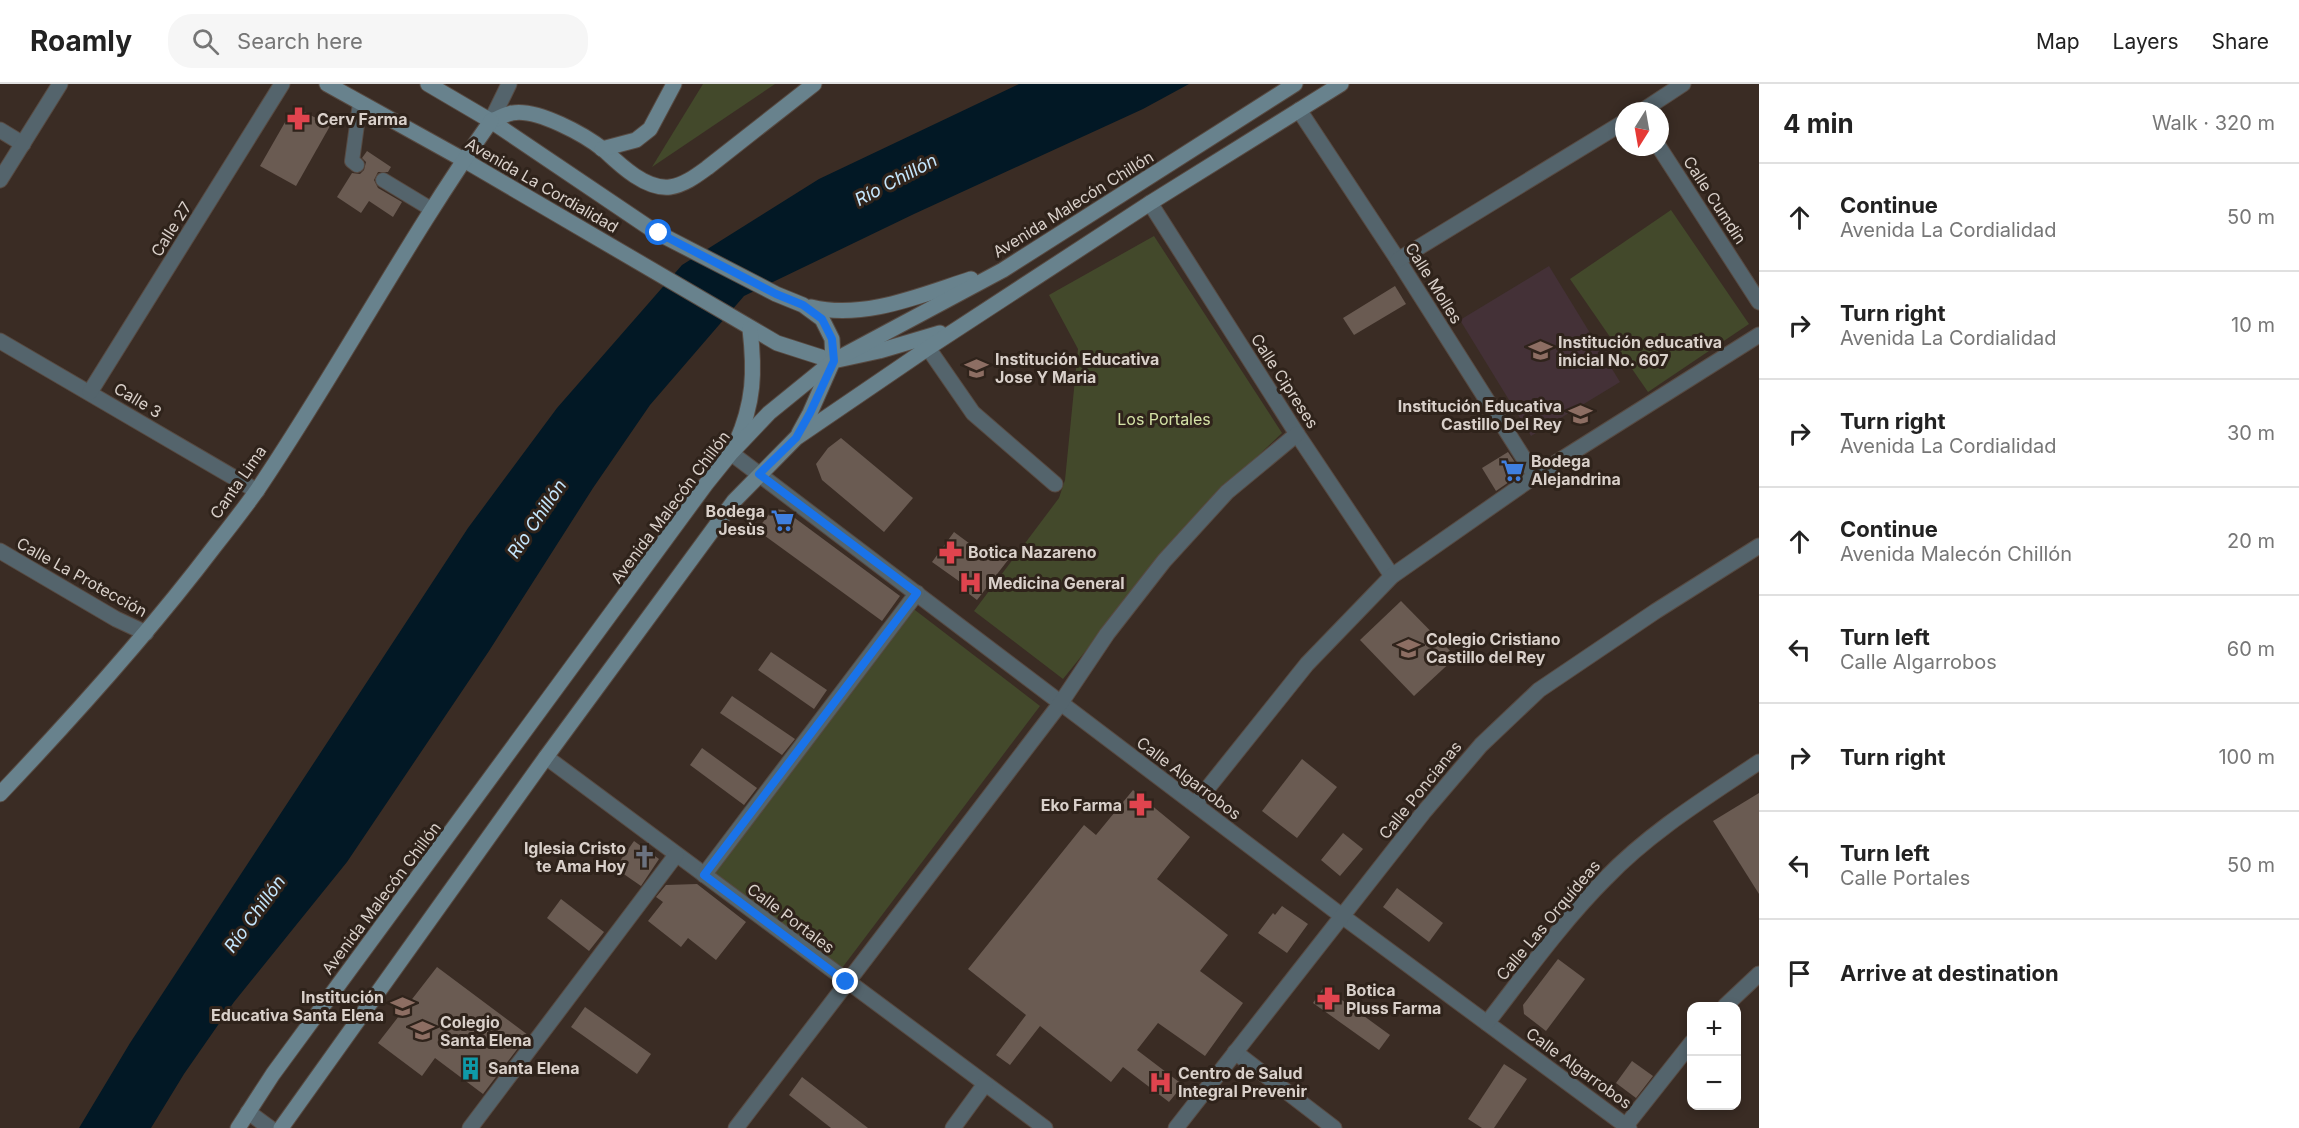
<!DOCTYPE html>
<html lang="en">
<head>
<meta charset="utf-8">
<style>
  :root { --surface:#fff; --page:#f6f6f6; --text:#222; --muted:#767676; --line:#e0e0e0 }
  body { margin:0; font-family:Inter,sans-serif; background:var(--page); color:var(--text) }
  .controls { position:absolute; right:18px; bottom:18px; display:grid; overflow:hidden; border-radius:12px; box-shadow:0 3px 9px #0003 }
  .controls button { width:54px; height:54px; display:grid; place-items:center; padding:0; border:0; border-bottom:2px solid var(--line); background:var(--surface); color:var(--text); font:30px sans-serif }
  .compass { position:absolute; left:1615px; top:18px; width:54px; height:54px; border-radius:50%; background:var(--surface); box-shadow:0 3px 9px #0003; rotate:191deg }
  .stop { position:absolute; width:18px; height:18px; margin:-14px; border:4px solid #1a73e8; border-radius:50%; background:#fff }
  .stop.end { background:#1a73e8; border-color:#fff; box-shadow:0 2px 6px #0008 }
  .list { margin:0; padding:0; list-style:none }
  h2 { display:flex; justify-content:space-between; align-items:center; height:78px; margin:0; padding:0 24px; font-size:26px }
  h2 small { font-size:20px; font-weight:400; color:var(--muted) }
  .list li { display:grid; grid-template-columns:39px 1fr auto; gap:18px; align-items:center; box-sizing:border-box; height:108px; padding:0 24px; border-top:2px solid var(--line) }
  .list b { display:block; font-size:22px; white-space:nowrap }
  .list p { margin:0; font-size:20px; white-space:nowrap; color:var(--muted) }
  .list em { font-size:20px; font-style:normal; color:var(--muted) }
  .icon { flex:none; width:33px; height:33px; fill:none; stroke:currentColor; stroke-width:2; stroke-linecap:round; stroke-linejoin:round }
  .map { position:relative; flex:none; width:1759px; height:1044px; overflow:hidden }
  header { display:flex; align-items:center; gap:36px; box-sizing:border-box; height:84px; padding:0 30px; background:var(--surface); border-bottom:2px solid var(--line) }
  header strong { font-size:28px }
  nav { display:flex; gap:33px; margin-inline-start:auto; font-size:21px }
  .search { width:420px; height:54px; background:var(--page); display:flex; align-items:center; gap:15px; box-sizing:border-box; padding:0 21px; border-radius:24px; color:var(--muted); font-size:22px }
  main { display:flex }
  aside { flex:1; background:var(--surface) }
  .map>svg:first-child { display:block }
  .education { fill:#443137 }
  .green { fill:#43492b }
  .water { fill:#021825 }
  .building { fill:#6a5b52 }
  .lines { fill:none; stroke-linecap:round; stroke-linejoin:round }
  .lane-casing { stroke:#574a42; stroke-width:16 }
  .street-casing { stroke:#574a42; stroke-width:17 }
  .secondary-casing { stroke:#574a42; stroke-width:17 }
  .lane { stroke:#54646c; stroke-width:14 }
  .street { stroke:#54646c; stroke-width:15 }
  .secondary { stroke:#68828d; stroke-width:15 }
  .route { stroke:#1a73e8; stroke-width:8 }
  .labels { text-anchor:middle; stroke-width:6; stroke-linejoin:round; paint-order:stroke }
  .poi-label { font-size:16px; font-weight:bold; fill:#d9d0ca; stroke:#2f231b; text-anchor:start }
  .street-label { font-size:16px; fill:#d9d0ca; stroke:#2f231b }
  .park-label { font-size:16px; fill:#d4e2a6; stroke:#2f231b }
  .water-label { font-size:18px; font-style:italic; fill:#c5e7fe; stroke:#2f231b }
</style>
</head>
<body>
<header>
<strong>Roamly</strong>
<div class="search"><svg class="icon" aria-label="search" viewBox="0 0 24 24"><circle cx="10" cy="10" r="6"/><path d="M15 15l6 6"/></svg>Search here</div>
<nav><a>Map</a><a>Layers</a><a>Share</a></nav>
</header>
<main>
<div class="map">
<svg width="1759" height="1044" viewBox="0 0 1759 1044">
  <rect width="100%" height="100%" fill="#3a2c24"/>
  <polygon class="education" points="1549,182 1620,298 1531,352 1460,236"/>
  <g class="green">
    <polygon points="703,0 775,0 652,83"/>
    <polygon points="1671,126 1749,240 1648,308 1570,195"/>
    <polygon points="1154,152 1282,349 1193,434 1063,595 974,527 1059,414 1065,396 1078,265 1049,211"/>
    <polygon points="911,523 1040,622 842,884 710,789"/>
  </g>
  <polygon class="water" points="1019,0 1189,0 1143,25 914,130 744,212 650,321 593,404 489,567 347,778 234,918 184,990 151,1044 79,1044 130,959 468,444 557,324 682,181 819,95"/>
  <g class="building">
    <polygon points="295,28 305,28 330,42 296,102 260,82 288,33"/>
    <polygon points="367,67 391,83 388,88 378,88 374,96 378,104 402,118 393,133 369,117 361,129 337,113 352,89 360,90 364,86 366,78 362,74"/>
    <polygon points="1395,202 1406,220 1354,251 1343,234"/>
    <polygon points="841,354 913,414 884,448 822,396 816,380 828,364"/>
    <polygon points="1508,368 1522,389 1496,407 1482,384"/>
    <polygon points="773,425 784,426 900,512 882,537 757,446"/>
    <polygon points="954,448 985,471 991,463 1008,476 977,516 960,503 963,500 932,478"/>
    <polygon points="1401,517 1456,573 1414,612 1360,556"/>
    <polygon points="771,568 827,606 814,625 758,586"/>
    <polygon points="732,612 795,655 782,671 720,629"/>
    <polygon points="702,664 757,704 744,721 690,681"/>
    <polygon points="1302,675 1337,703 1297,754 1262,727"/>
    <polygon points="1133,706 1190,753 1157,795 1228,851 1200,887 1243,919 1205,972 1158,939 1137,966 1183,1001 1169,1018 1123,983 1111,998 1040,942 1010,981 996,971 1026,931 968,885 1084,741 1096,751"/>
    <polygon points="1759,709 1759,810 1713,737"/>
    <polygon points="1343,749 1363,765 1340,792 1321,776"/>
    <polygon points="634,757 659,775 641,802 615,784"/>
    <polygon points="697,800 746,838 716,876 688,854 681,863 648,837 663,818 656,813 666,801"/>
    <polygon points="1397,804 1443,839 1429,858 1383,823"/>
    <polygon points="561,815 604,848 589,867 547,834"/>
    <polygon points="1282,822 1308,840 1287,869 1258,849 1273,829 1275,831"/>
    <polygon points="1558,875 1585,895 1546,947 1524,930 1523,921"/>
    <polygon points="437,883 528,951 483,1010 435,974 422,992 378,959"/>
    <polygon points="1324,903 1390,951 1379,966 1313,919"/>
    <polygon points="585,923 651,970 637,990 571,943"/>
    <polygon points="1632,977 1653,992 1636,1014 1616,999"/>
    <polygon points="1504,980 1527,995 1494,1044 1482,1044 1468,1035"/>
    <polygon points="802,993 868,1044 831,1044 789,1011"/>
  </g>
  <g class="lines">
    <defs>
      <g id="lane">
        <polyline points="357,81 352,77 360,19"/>
        <polyline points="383,96 431,125"/>
      </g>
      <g id="street">
        <polyline points="1299,26 1398,176 1535,392"/>
        <polyline points="1642,27 1683,0"/>
        <polyline points="491,37 509,0"/>
        <polyline points="0,46 23,60"/>
        <polyline points="1659,63 1759,218"/>
        <polyline points="0,96 60,0"/>
        <polyline points="1150,119 1297,350 1392,492"/>
        <polyline points="1398,176 1624,38"/>
        <polyline points="0,257 257,407"/>
        <polyline points="928,264 973,329 1055,400"/>
        <polyline points="90,308 282,0"/>
        <polyline points="731,369 1342,832 1629,1044"/>
        <polyline points="0,467 116,535 146,549"/>
        <polyline points="546,673 1045,1044"/>
        <polyline points="1195,720 1307,580 1392,492 1535,392 1759,251"/>
        <polyline points="704,791 917,509"/>
        <polyline points="1725,922 1759,890"/>
        <path d="M 1487,939 C 1525,890 1562,838 1606,794 C 1650,748 1707,713 1759,678"/>
        <polyline points="1235,968 1334,1044"/>
        <polyline points="248,1028 270,1044"/>
        <polyline points="470,1044 676,771"/>
        <polyline points="736,1044 1060,620 1107,550 1164,477 1227,408 1297,350"/>
        <polyline points="953,1044 985,1000"/>
        <polyline points="1176,1044 1423,729 1481,661 1539,606 1656,527 1759,462"/>
        <polyline points="1624,1044 1692,958"/>
      </g>
      <g id="secondary">
        <polyline points="327,0 464,76 777,259 833,277 879,267 940,249"/>
        <polyline points="428,0 491,37 654,147 776,210 803,221 822,235 832,255 833,277 810,329 799,349"/>
        <path d="M 491,37 C 498,35 505,30 512,29 C 537,24 585,51 604,66 C 620,81 646,106 670,103 C 684,101 696,92 707,84 L 814,0"/>
        <polyline points="602,65 636,56 650,45 674,0"/>
        <path d="M 811,223 C 864,236 921,211 971,195"/>
        <path d="M 736,359 C 754,319 755,288 750,245"/>
        <path d="M 0,710 C 75,631 148,550 214,463 C 229,444 244,425 258,405 C 339,285 407,156 491,37"/>
        <polyline points="238,1044 273,990 706,400 731,369 769,329 833,277 1003,186 1295,0"/>
        <polyline points="281,1044 546,673 734,417 796,354 928,264 1150,119 1341,0"/>
      </g>
    </defs>
    <use href="#lane" class="lane-casing"/>
    <use href="#street" class="street-casing"/>
    <use href="#secondary" class="secondary-casing"/>
    <use href="#lane" class="lane"/>
    <use href="#street" class="street"/>
    <use href="#secondary" class="secondary"/>
  </g>
  <g class="lines">
    <polyline class="route" points="659,149 776,210 803,221 822,235 832,255 834,277 810,329 796,354 759,390 917,509 704,791 846,898"/>
  </g>
  <defs>
    <symbol id="pharmacy-bare" viewBox="-9 -9 18 18"><path d="M-2-6h4v4h4v4h-4v4h-4v-4h-4v-4h4Z" fill="#e0444e" stroke="#2f231b" stroke-width="2.5" paint-order="stroke"/></symbol>
    <symbol id="school-bare" viewBox="-9 -9 18 18"><path d="M0-5L7-2L0 1L-7-2ZM-4 1L0 2.5L4 1V4Q0 6-4 4Z" fill="#8d6e63" stroke="#2f231b" stroke-width="2.5" paint-order="stroke"/></symbol>
    <symbol id="supermarket-bare" viewBox="-9 -9 18 18"><path d="M-6-5.5h2.5l.6 2H6L4.5 2H-2.5L-4.4-4H-6ZM-1.5 3.2a1.3 1.3 0 1 0 .1 0ZM3 3.2a1.3 1.3 0 1 0 .1 0Z" fill="#3f7fe0" stroke="#2f231b" stroke-width="2.5" paint-order="stroke"/></symbol>
    <symbol id="hospital-bare" viewBox="-9 -9 18 18"><path d="M-5-5h3v3.5h4V-5h3V5h-3V1.5h-4V5h-3Z" fill="#e0444e" stroke="#2f231b" stroke-width="2.5" paint-order="stroke"/></symbol>
    <symbol id="church-bare" viewBox="-9 -9 18 18"><path d="M-1.2-6h2.4v3.5h3.3v2.4h-3.3V6h-2.4V-.1h-3.3v-2.4h3.3Z" fill="#6b7280" stroke="#2f231b" stroke-width="2.5" paint-order="stroke"/></symbol>
    <symbol id="building-bare" viewBox="-9 -9 18 18"><path d="M-4-6H4V6H1V3H-1V6H-4ZM-2.5-4.3h1.7v1.8h-1.7ZM.8-4.3h1.7v1.8H.8ZM-2.5-1h1.7V.8h-1.7ZM.8-1h1.7V.8H.8Z" fill="#0f9aa8" stroke="#2f231b" stroke-width="2.5" paint-order="stroke"/></symbol>
  </defs>
  <g fill-rule="evenodd">
    <use href="#pharmacy-bare" x="282" y="18" width="33" height="33"/>
    <use href="#school-bare" x="1524" y="250" width="33" height="33"/>
    <use href="#school-bare" x="960" y="268" width="33" height="33"/>
    <use href="#school-bare" x="1564" y="314" width="33" height="33"/>
    <use href="#supermarket-bare" x="1496" y="370" width="33" height="33"/>
    <use href="#supermarket-bare" x="766" y="420" width="33" height="33"/>
    <use href="#pharmacy-bare" x="934" y="452" width="33" height="33"/>
    <use href="#hospital-bare" x="954" y="482" width="33" height="33"/>
    <use href="#school-bare" x="1392" y="548" width="33" height="33"/>
    <use href="#pharmacy-bare" x="1124" y="704" width="33" height="33"/>
    <use href="#church-bare" x="628" y="756" width="33" height="33"/>
    <use href="#pharmacy-bare" x="1312" y="898" width="33" height="33"/>
    <use href="#school-bare" x="386" y="906" width="33" height="33"/>
    <use href="#school-bare" x="406" y="930" width="33" height="33"/>
    <use href="#building-bare" x="454" y="968" width="33" height="33"/>
    <use href="#hospital-bare" x="1144" y="982" width="33" height="33"/>
  </g>
  <g class="labels">
    <g class="poi-label">
      <text x="317" y="41">Cerv Farma</text>
      <text x="1558" y="264">Institución educativa<tspan x="1558" dy="18">inicial No. 607</tspan></text>
      <text x="995" y="281">Institución Educativa<tspan x="995" dy="18">Jose Y Maria</tspan></text>
      <text x="1562" y="328" text-anchor="end">Institución Educativa<tspan x="1562" dy="18">Castillo Del Rey</tspan></text>
      <text x="1531" y="383">Bodega<tspan x="1531" dy="18">Alejandrina</tspan></text>
      <text x="765" y="433" text-anchor="end">Bodega<tspan x="765" dy="18">Jesùs</tspan></text>
      <text x="968" y="474">Botica Nazareno</text>
      <text x="988" y="505">Medicina General</text>
      <text x="1426" y="561">Colegio Cristiano<tspan x="1426" dy="18">Castillo del Rey</tspan></text>
      <text x="1122" y="727" text-anchor="end">Eko Farma</text>
      <text x="626" y="770" text-anchor="end">Iglesia Cristo<tspan x="626" dy="18">te Ama Hoy</tspan></text>
      <text x="1346" y="912">Botica<tspan x="1346" dy="18">Pluss Farma</tspan></text>
      <text x="384" y="919" text-anchor="end">Institución<tspan x="384" dy="18">Educativa Santa Elena</tspan></text>
      <text x="440" y="944">Colegio<tspan x="440" dy="18">Santa Elena</tspan></text>
      <text x="488" y="990">Santa Elena</text>
      <text x="1178" y="995">Centro de Salud<tspan x="1178" dy="18">Integral Prevenir</tspan></text>
    </g>
    <g class="street-label">
      <text transform="translate(542 101) rotate(30)" y="6">Avenida La Cordialidad</text>
      <text transform="translate(1715 116) rotate(57)" y="6">Calle Cumdin</text>
      <text transform="translate(1073 120) rotate(-32)" y="6">Avenida Malecón Chillón</text>
      <text transform="translate(171 145) rotate(-58)" y="6">Calle 27</text>
      <text transform="translate(1434 199) rotate(58)" y="6">Calle Molles</text>
      <text transform="translate(1285 297) rotate(57)" y="6">Calle Cipreses</text>
      <text transform="translate(138 316) rotate(31)" y="6">Calle 3</text>
      <text transform="translate(238 398) rotate(-55)" y="6">Canta Lima</text>
      <text transform="translate(670 423) rotate(-53)" y="6">Avenida Malecón Chillón</text>
      <text transform="translate(82 493) rotate(29)" y="6">Calle La Protección</text>
      <text transform="translate(1189 694) rotate(37)" y="6">Calle Algarrobos</text>
      <text transform="translate(1420 706) rotate(-51)" y="6">Calle Poncianas</text>
      <text transform="translate(381 814) rotate(-53)" y="6">Avenida Malecón Chillón</text>
      <text transform="translate(791 834) rotate(37)" y="6">Calle Portales</text>
      <text transform="translate(1548 836) rotate(-50)" y="6">Calle Las Orquídeas</text>
      <text transform="translate(1579 984) rotate(36)" y="6">Calle Algarrobos</text>
    </g>
    <g class="park-label">
      <text x="1164" y="341">Los Portales</text>
    </g>
    <g class="water-label">
      <text transform="translate(896 96) rotate(-28)" y="6">Río Chillón</text>
      <text transform="translate(537 435) rotate(-56)" y="6">Río Chillón</text>
      <text transform="translate(255 830) rotate(-54)" y="6">Río Chillón</text>
    </g>
  </g>
</svg>
<div class="controls">
<button>+</button>
<button>−</button>
</div>
<svg class="compass" viewBox="-18 -18 36 36"><path d="M0-13l5 13h-10z" fill="#e53935"/><path d="M0 13l5-13h-10z" fill="#767676"/></svg>
<div class="stop" style="left:659px;top:149px"></div>
<div class="stop end" style="left:846px;top:898px"></div>
</div>
<aside>
<h2>4 min<small>Walk · 320 m</small></h2>
<ul class="list">
<li><svg class="icon" aria-label="ahead" viewBox="0 0 24 24"><path d="M12 20V5M6 11l6-6 6 6"/></svg><div><b>Continue</b><p>Avenida La Cordialidad</p></div><em>50 m</em></li>
<li><svg class="icon" aria-label="right" viewBox="0 0 24 24"><path d="M7 20v-9h11M14 6l5 5-5 5"/></svg><div><b>Turn right</b><p>Avenida La Cordialidad</p></div><em>10 m</em></li>
<li><svg class="icon" aria-label="right" viewBox="0 0 24 24"><path d="M7 20v-9h11M14 6l5 5-5 5"/></svg><div><b>Turn right</b><p>Avenida La Cordialidad</p></div><em>30 m</em></li>
<li><svg class="icon" aria-label="ahead" viewBox="0 0 24 24"><path d="M12 20V5M6 11l6-6 6 6"/></svg><div><b>Continue</b><p>Avenida Malecón Chillón</p></div><em>20 m</em></li>
<li><svg class="icon" aria-label="left" viewBox="0 0 24 24"><path d="M17 20v-9H6M10 6l-5 5 5 5"/></svg><div><b>Turn left</b><p>Calle Algarrobos</p></div><em>60 m</em></li>
<li><svg class="icon" aria-label="right" viewBox="0 0 24 24"><path d="M7 20v-9h11M14 6l5 5-5 5"/></svg><div><b>Turn right</b></div><em>100 m</em></li>
<li><svg class="icon" aria-label="left" viewBox="0 0 24 24"><path d="M17 20v-9H6M10 6l-5 5 5 5"/></svg><div><b>Turn left</b><p>Calle Portales</p></div><em>50 m</em></li>
<li><svg class="icon" aria-label="arrive" viewBox="0 0 24 24"><path d="M6 21V4h12l-3 4 3 4H6"/></svg><div><b>Arrive at destination</b></div></li>
</ul>
</aside>
</main>
</body>
</html>
